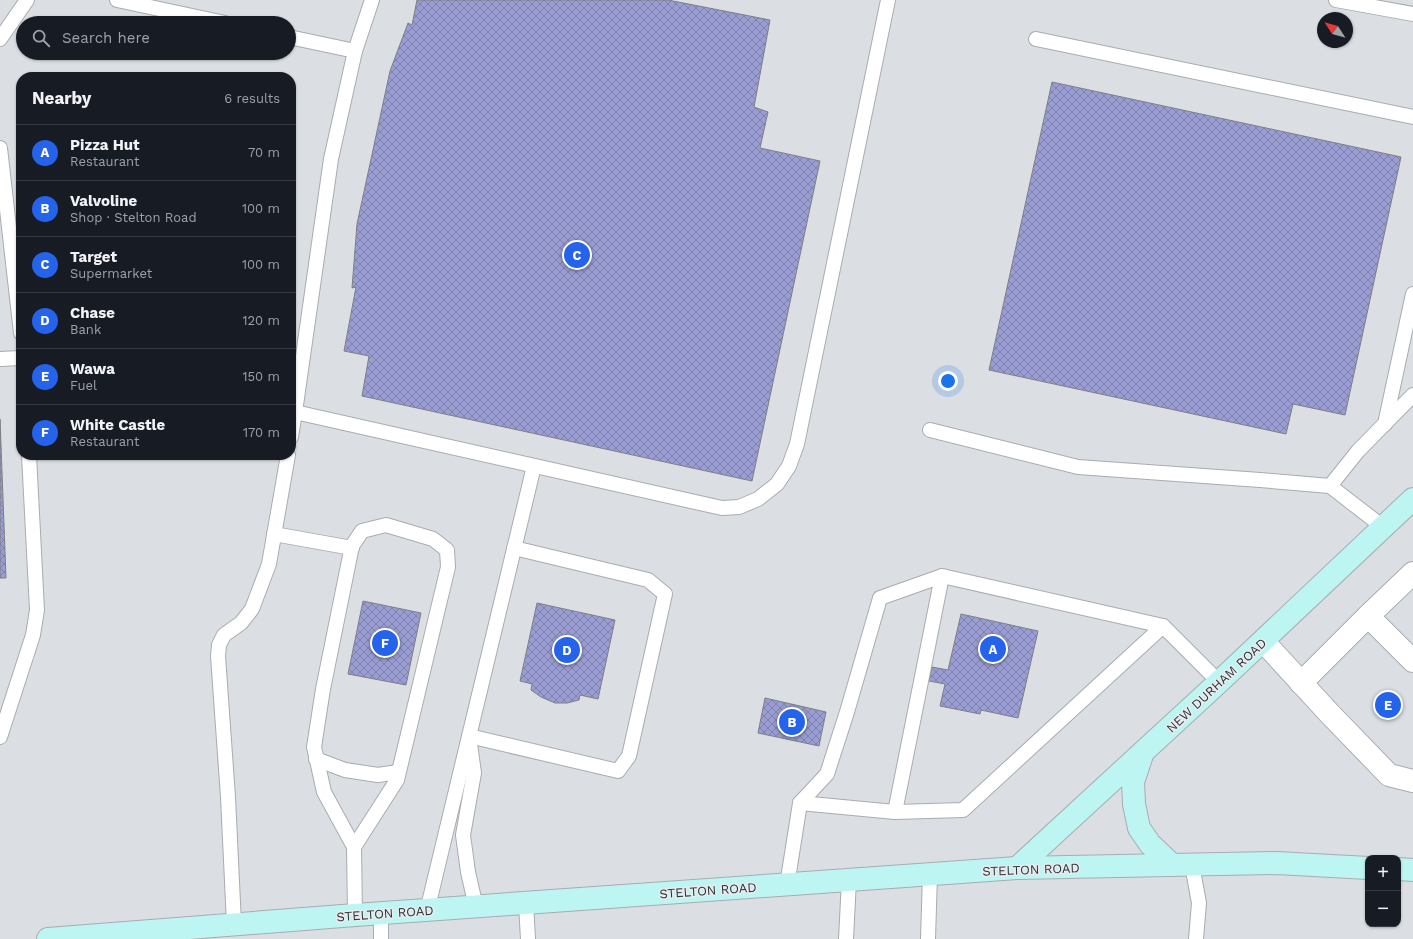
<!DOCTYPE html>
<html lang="en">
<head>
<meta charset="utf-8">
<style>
  :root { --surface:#171b24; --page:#242831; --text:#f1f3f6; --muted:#9ea1a6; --line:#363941; --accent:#2563eb }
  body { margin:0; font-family:"Work Sans",sans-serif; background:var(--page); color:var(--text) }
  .controls { position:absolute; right:12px; bottom:12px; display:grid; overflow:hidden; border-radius:8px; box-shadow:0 1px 3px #0004 }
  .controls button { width:36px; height:36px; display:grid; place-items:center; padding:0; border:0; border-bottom:1px solid var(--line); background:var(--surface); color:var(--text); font:20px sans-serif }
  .compass { position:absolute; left:1317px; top:12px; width:36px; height:36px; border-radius:50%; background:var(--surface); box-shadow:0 1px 3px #0004; rotate:306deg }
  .you { position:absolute; left:948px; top:381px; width:14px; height:14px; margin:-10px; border:3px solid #fff; border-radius:50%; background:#1a73e8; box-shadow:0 0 0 6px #1a73e833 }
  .badge { display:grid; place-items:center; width:26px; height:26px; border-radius:50%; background:var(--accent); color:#fff; font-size:13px; font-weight:700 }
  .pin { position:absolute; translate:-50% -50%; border:2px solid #fff; box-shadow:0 1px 4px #0006 }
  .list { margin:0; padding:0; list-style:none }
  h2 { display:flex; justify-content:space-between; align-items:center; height:52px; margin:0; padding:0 16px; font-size:17px }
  h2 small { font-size:13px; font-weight:400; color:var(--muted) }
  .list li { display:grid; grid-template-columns:26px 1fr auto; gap:12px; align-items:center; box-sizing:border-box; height:56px; padding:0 16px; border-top:1px solid var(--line) }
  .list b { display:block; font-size:15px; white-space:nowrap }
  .list p { margin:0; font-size:13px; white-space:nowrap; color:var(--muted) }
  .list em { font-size:13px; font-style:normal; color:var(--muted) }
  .icon { flex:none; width:22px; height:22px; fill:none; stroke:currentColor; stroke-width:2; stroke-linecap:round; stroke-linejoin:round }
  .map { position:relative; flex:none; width:1413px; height:939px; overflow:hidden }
  .search { position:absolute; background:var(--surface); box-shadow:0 1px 3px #0004; left:16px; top:16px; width:280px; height:44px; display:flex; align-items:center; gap:10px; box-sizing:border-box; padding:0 14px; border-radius:22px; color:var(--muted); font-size:15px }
  .panel { position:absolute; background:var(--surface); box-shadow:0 1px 3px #0004; left:16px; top:72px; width:280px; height:388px; border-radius:16px }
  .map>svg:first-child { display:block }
  .building { fill:url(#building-cross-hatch); stroke:#7e7e83 }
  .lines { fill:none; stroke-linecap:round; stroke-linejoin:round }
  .service-casing { stroke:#a8acb0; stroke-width:16 }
  .minor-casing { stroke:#a8acb0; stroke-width:24 }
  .secondary-casing { stroke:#a8acb0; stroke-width:24 }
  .service { stroke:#fff; stroke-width:14 }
  .minor { stroke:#fff; stroke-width:22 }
  .secondary { stroke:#bdf5f2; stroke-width:22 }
  .labels { text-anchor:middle; stroke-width:3; stroke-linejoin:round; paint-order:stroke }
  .street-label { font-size:13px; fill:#2f3132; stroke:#e8ecf0 }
</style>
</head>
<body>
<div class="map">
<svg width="1413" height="939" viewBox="0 0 1413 939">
  <defs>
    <pattern id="building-cross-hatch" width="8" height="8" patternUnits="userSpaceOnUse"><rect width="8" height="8" fill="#9a9dd3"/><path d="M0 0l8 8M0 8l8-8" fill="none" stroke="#7e81ac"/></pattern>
  </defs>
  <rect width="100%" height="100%" fill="#dbdfe3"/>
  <g class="building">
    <polygon points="417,0 668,0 770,20 754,107 768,112 760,148 820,161 752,481 362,396 369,356 344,351 356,287 352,288 357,224 390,71 408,23 412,25"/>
    <polygon points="1052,82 1401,157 1345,415 1293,404 1286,434 989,370"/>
    <polygon points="0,419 6,578 0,578"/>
    <polygon points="363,601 421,613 406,685 348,674"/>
    <polygon points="537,603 615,620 598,699 580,695 579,700 567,703 555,703 541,697 531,690 532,684 520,681"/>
    <polygon points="961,614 1038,631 1018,718 981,710 980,714 940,706 945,684 929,681 932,667 948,670"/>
    <polygon points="765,698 826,712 819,746 758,733"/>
  </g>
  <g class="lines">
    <defs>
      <g id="service">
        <polyline points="117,0 225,23"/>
        <polyline points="1336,0 1413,14"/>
        <polyline points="289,37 355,51 331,159 295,412 291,412"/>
        <polyline points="0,39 27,0"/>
        <polyline points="1036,39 1413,117"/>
        <polyline points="355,51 372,0"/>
        <polyline points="0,148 21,333"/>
        <polyline points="0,359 21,358"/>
        <polyline points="1385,424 1413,294"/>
        <polyline points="930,430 1078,467 1260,480 1330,486"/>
        <polyline points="291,437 295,412 722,508 739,507 758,499 777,484 789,466 797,444 888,0"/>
        <polyline points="1383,527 1330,486 1358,451 1413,395"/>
        <polyline points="274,534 352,548"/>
        <polyline points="469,736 618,771 629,756 665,594 648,580 514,548"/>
        <polyline points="0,737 33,635 37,610 29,455"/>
        <polyline points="470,744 474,773 463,835 468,872 476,907"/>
        <polyline points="316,759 345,770 378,775 398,772"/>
        <polyline points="800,803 895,812 963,810 1163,626"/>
        <polyline points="895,812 942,576 1163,626 1219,682"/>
        <polyline points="354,847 397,780 448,567 447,550 433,539 386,525 362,531 352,546 323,689 314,747 324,792 354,847 355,915"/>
        <polyline points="1192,865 1199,903 1196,939"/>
        <polyline points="787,885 800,803 827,774 847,712 880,598 942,576"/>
        <polyline points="526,904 528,939"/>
        <polyline points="427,911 534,466"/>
        <polyline points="381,913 381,939"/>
        <polyline points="234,924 228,797 218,656 219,645 224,635 241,623 252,609 269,564 288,455"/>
        <polyline points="846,939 849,880"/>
        <polyline points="928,939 930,875"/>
      </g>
      <g id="minor">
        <polyline points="1368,616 1413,661"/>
        <polyline points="1263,641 1329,713 1389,775 1413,781"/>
        <polyline points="1301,683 1368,616 1413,573"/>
      </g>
      <g id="secondary">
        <polyline points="1142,755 1133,782 1134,804 1139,828 1150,844 1172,865"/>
        <polyline points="1017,868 1219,682 1413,499"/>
        <polyline points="1398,869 1413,870"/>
        <polyline points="48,939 355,915 1017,868 1277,863 1368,868"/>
      </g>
    </defs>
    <use href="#service" class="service-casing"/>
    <use href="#minor" class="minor-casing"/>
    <use href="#secondary" class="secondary-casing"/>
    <use href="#service" class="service"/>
    <use href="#minor" class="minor"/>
    <use href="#secondary" class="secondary"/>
  </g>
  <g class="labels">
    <g class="street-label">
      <text transform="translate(1216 685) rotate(-43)" y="5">NEW DURHAM ROAD</text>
      <text transform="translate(1031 869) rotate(-2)" y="5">STELTON ROAD</text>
      <text transform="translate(708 890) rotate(-4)" y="5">STELTON ROAD</text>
      <text transform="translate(385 913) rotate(-4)" y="5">STELTON ROAD</text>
    </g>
  </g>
</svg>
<div class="controls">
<button>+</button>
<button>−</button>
</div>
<svg class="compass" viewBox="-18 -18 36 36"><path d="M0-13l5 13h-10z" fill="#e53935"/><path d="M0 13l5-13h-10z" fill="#9ea1a6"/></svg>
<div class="you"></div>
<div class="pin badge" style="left:993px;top:649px">A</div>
<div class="pin badge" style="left:792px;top:722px">B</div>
<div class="pin badge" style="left:577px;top:255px">C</div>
<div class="pin badge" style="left:567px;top:650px">D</div>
<div class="pin badge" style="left:1388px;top:705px">E</div>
<div class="pin badge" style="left:385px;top:643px">F</div>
<div class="search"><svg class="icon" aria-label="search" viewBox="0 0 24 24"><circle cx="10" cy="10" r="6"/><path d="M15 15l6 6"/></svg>Search here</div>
<section class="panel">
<h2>Nearby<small>6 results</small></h2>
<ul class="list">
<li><span class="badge">A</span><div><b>Pizza Hut</b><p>Restaurant</p></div><em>70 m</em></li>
<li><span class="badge">B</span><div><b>Valvoline</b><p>Shop · Stelton Road</p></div><em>100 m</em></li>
<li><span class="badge">C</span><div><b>Target</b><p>Supermarket</p></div><em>100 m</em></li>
<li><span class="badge">D</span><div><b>Chase</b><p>Bank</p></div><em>120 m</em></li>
<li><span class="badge">E</span><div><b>Wawa</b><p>Fuel</p></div><em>150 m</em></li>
<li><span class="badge">F</span><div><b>White Castle</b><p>Restaurant</p></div><em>170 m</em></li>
</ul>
</section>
</div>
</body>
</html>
